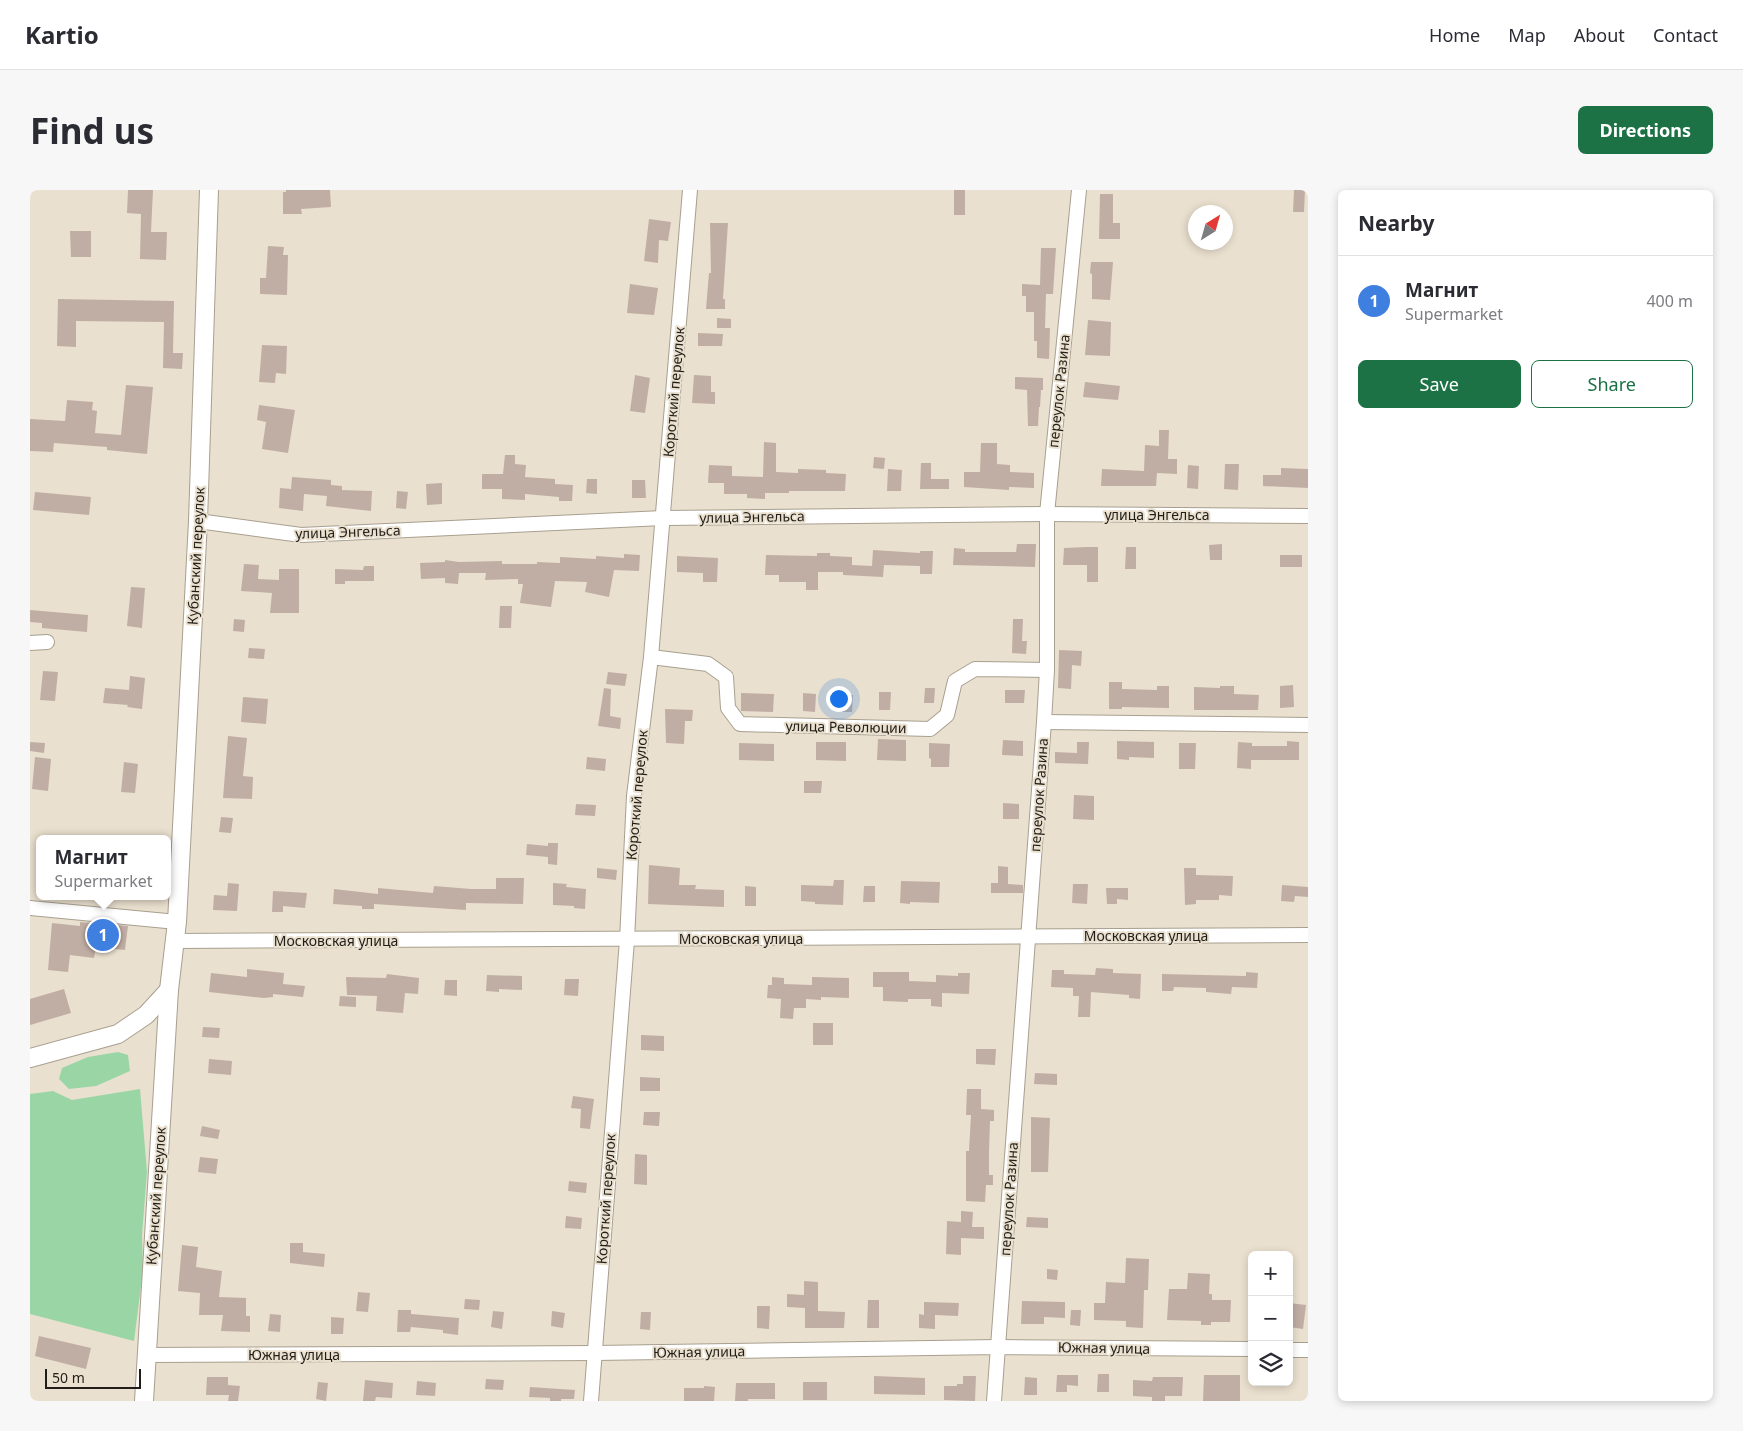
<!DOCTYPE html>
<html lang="en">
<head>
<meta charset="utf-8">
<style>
  :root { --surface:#fff; --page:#f7f7f7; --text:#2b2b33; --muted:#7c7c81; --line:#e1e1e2; --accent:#1c7244 }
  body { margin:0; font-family:"Noto Sans",sans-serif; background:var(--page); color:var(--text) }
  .controls { position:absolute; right:15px; bottom:15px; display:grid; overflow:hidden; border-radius:8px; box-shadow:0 2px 8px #0003 }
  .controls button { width:45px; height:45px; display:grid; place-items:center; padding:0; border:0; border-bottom:1px solid var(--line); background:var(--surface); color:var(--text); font:25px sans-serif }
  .compass { position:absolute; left:1158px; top:15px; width:45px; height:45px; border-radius:50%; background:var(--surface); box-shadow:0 2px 8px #0003; rotate:37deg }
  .scale { position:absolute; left:15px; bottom:12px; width:96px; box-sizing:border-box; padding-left:5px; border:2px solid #211d17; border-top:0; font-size:14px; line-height:18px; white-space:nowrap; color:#211d17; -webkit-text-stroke:4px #eae0cf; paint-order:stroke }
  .you { position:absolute; left:808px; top:508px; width:18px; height:18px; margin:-12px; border:4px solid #fff; border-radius:50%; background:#1a73e8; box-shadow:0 0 0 8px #1a73e833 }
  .badge { display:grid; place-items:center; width:32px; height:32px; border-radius:50%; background:var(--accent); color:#fff; font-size:16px; font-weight:700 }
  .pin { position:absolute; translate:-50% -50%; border:2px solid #fff; box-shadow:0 1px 5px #0006 }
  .popup { position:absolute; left:6px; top:645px; width:135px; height:65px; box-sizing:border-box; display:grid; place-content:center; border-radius:8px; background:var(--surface); filter:drop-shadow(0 1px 4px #0005); font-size:16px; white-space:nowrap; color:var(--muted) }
  .popup b { font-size:19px; color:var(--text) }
  .popup::after { content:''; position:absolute; left:50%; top:100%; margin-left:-10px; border:10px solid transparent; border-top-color:var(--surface) }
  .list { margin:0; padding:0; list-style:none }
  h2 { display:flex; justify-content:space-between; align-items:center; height:65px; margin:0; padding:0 20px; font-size:21px }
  h2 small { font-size:16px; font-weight:400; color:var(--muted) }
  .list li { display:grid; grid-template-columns:32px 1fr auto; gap:15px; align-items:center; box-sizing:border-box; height:90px; padding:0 20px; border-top:1px solid var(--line) }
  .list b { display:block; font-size:19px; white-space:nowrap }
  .list p { margin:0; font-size:16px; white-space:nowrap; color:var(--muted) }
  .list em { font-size:16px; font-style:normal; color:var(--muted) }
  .actions { display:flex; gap:10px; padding:15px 20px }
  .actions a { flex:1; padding:11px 0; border:1px solid var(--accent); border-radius:8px; text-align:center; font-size:18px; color:var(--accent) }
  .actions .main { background:var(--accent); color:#fff }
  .icon { flex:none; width:28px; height:28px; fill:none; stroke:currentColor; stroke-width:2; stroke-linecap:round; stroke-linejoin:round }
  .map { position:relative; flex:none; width:1278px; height:1211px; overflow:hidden; border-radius:8px }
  header { display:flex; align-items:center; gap:30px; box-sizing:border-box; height:70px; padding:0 25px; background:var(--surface); border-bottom:1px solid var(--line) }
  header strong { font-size:24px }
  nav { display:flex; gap:28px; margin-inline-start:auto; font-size:18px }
  .intro { display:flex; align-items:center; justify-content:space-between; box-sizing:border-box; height:120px; padding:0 30px }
  h1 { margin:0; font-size:35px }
  .button { padding:12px 22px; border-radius:8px; background:var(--accent); color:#fff; font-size:18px; font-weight:700 }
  main { display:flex; gap:30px; padding:0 30px }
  aside { flex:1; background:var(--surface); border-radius:8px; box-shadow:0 2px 8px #0003 }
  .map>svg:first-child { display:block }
  .green { fill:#9ad5a5 }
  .building { fill:#c0aea4 }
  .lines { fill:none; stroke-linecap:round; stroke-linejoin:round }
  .minor-casing { stroke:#a89f8f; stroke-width:16 }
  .tertiary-casing { stroke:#a89f8f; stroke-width:20 }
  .minor { stroke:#fff; stroke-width:14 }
  .tertiary { stroke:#fff; stroke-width:18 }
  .labels { text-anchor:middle; stroke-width:4; stroke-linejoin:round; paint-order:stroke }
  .street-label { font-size:14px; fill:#211d17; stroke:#eae0cf }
</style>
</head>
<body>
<header>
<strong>Kartio</strong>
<nav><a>Home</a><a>Map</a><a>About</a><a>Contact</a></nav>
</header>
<div class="intro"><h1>Find us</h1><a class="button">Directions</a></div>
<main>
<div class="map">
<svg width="1278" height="1211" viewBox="0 0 1278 1211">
  <rect width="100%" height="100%" fill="#eae0cf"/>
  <g class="green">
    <polygon points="88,862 98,865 100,881 66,896 39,899 29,889 32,878 58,867"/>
    <polygon points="110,899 117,982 112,1045 113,1080 104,1151 0,1124 0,904 23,901 42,910"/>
  </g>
  <g class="building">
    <polygon points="98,0 123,0 121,42 137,42 136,70 110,69 111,24 97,23"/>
    <polygon points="256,0 300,0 301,17 271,19 272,24 253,24 253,2 256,2"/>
    <rect x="924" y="0" width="11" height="25"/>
    <polygon points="1264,0 1275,0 1274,22 1263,22"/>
    <polygon points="1070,4 1083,4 1083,33 1090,33 1090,49 1069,49"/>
    <polygon points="619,29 641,32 638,51 629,50 628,73 614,71"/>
    <polygon points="680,33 698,33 693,109 695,109 695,119 676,119 679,83 681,83"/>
    <polygon points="40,41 61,41 61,67 41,67"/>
    <polygon points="238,56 254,57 253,65 258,65 257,105 230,104 230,88 236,88"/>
    <polygon points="1011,58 1026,58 1023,104 1016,104 1015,138 1020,138 1019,169 1007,168 1007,151 1004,151 1004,122 996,122 996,106 992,106 992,94 1010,95"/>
    <polygon points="1061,72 1083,72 1080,110 1062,109 1062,84 1060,83"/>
    <polygon points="600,94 628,98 624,125 597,123"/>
    <polygon points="28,109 144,111 143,163 153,163 152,179 133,178 134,132 46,131 46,157 27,156"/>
    <polygon points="687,128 701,129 701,138 687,138"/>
    <polygon points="1058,130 1081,132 1080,166 1055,165"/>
    <polygon points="668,143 693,144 692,156 668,156"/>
    <polygon points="232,155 257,156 256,184 246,183 245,193 229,192"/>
    <polygon points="605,185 620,188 615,223 600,221"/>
    <polygon points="664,185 681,186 681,202 685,202 685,214 662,213"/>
    <polygon points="985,187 1013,188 1013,200 1011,200 1010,217 1009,217 1008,236 998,236 997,200 985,199"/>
    <polygon points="1055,192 1090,196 1088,210 1053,207"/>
    <polygon points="96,195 123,197 117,264 77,260 77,257 24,253 23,262 0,261 0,229 35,231 37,210 63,212 62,220 67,221 65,243 91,245"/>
    <polygon points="229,215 265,220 258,263 232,259 236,232 227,230"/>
    <polygon points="1129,240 1139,240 1138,269 1147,269 1147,284 1127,283 1126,296 1071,296 1072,279 1114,281 1115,255 1129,256"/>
    <polygon points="734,252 746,253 746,282 768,283 768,279 796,280 796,283 816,284 815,301 759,301 759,303 735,303 735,309 717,308 717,304 694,304 694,293 678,293 679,275 702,276 702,286 733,287"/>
    <polygon points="951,253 967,253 967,274 980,275 980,282 1004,283 1004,298 979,297 979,300 934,297 934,282 950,282"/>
    <polygon points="475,265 485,265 485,274 496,275 495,287 525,289 525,294 543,295 542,311 529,311 529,307 495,304 495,310 472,309 472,299 452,299 452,284 473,284"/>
    <polygon points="844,267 855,268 854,279 843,278"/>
    <polygon points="891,273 901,273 901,289 919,289 919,299 890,299"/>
    <polygon points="1195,274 1209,274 1208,300 1194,299"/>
    <polygon points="1158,275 1169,276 1168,299 1157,298"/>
    <polygon points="1251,278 1278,279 1278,298 1233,296 1233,285 1251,285"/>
    <polygon points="858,279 872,280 871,301 857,301"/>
    <polygon points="262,287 301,290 301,295 312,296 312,300 342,301 341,321 296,316 297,306 274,304 273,321 249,318 250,298 261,299"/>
    <polygon points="557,289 567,289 567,304 556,303"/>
    <polygon points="602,290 615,290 616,308 602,308"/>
    <polygon points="412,293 412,314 397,315 396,294"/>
    <polygon points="367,301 378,302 376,319 366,318"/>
    <polygon points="5,302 61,307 59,325 3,320"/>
    <polygon points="987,354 1006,354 1005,377 923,375 924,358 935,359 935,362 986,362"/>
    <polygon points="1192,354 1192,370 1180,370 1179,355"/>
    <polygon points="1057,357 1068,357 1068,392 1057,392 1057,375 1033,375 1034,358"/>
    <polygon points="1096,357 1106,357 1106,379 1095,379"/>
    <polygon points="843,360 890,363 890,361 903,361 902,384 890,384 890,376 854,375 853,387 813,385 813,382 788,382 788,400 776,400 776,392 749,392 749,385 735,385 736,365 787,366 787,363 800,363 800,366 822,367 822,375 842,376"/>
    <polygon points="594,364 610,365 609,381 584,380 579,407 555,402 557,392 525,391 521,417 490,413 493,394 488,394 488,389 455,390 456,383 429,383 428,394 415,393 415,388 391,389 390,373 415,372 415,370 429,372 472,371 472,374 507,374 507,372 530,373 530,367 566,369 566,366 594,368"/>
    <rect x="1250" y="365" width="22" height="12"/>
    <polygon points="647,366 688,368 687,392 673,392 673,383 647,382"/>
    <polygon points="214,374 229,375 228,389 249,390 249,379 269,379 269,423 240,423 242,403 211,401"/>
    <polygon points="334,376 344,376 344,391 315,391 315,394 305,394 305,379 333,380"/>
    <polygon points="101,397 115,398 112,438 97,436"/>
    <polygon points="470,416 482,416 481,438 469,438"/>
    <polygon points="0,420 58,425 57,442 12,438 12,433 0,432"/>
    <polygon points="204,429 215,430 214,442 203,441"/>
    <polygon points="983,429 993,429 992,451 997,451 996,464 982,463"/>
    <polygon points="219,458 235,459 234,469 218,468"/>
    <polygon points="1029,460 1052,461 1051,476 1042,475 1041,499 1028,498"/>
    <polygon points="13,481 28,482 25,511 10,510"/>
    <polygon points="578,482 597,484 595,496 576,494"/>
    <polygon points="100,486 115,488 112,519 97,517 98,515 73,513 75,498 99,500"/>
    <polygon points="1079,492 1092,492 1092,499 1127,500 1127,496 1139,496 1139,518 1092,517 1092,519 1079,519"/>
    <polygon points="1263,495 1264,517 1250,518 1250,496"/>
    <polygon points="1190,496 1204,496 1204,504 1229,505 1228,520 1164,520 1164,497 1190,498"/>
    <polygon points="574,498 581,499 580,526 591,528 590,539 568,536"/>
    <polygon points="895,498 905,498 904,513 894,513"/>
    <polygon points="975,500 995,500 994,513 975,513"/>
    <polygon points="849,502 861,502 860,520 849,520"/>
    <polygon points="711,503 744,504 743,522 711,521"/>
    <polygon points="773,503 786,504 785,522 773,521"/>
    <polygon points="810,505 823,505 822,522 810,522"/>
    <polygon points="213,507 238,509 236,534 211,532"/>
    <polygon points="635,519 663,520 662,531 655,531 654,554 636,553"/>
    <polygon points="198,546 217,548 213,586 223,587 222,609 193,608"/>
    <polygon points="848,549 876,550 876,571 847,570"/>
    <polygon points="973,550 993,551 993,566 972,565"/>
    <polygon points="1087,551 1124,552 1124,568 1099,567 1099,570 1087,569"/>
    <polygon points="1257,551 1269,552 1269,570 1221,570 1221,579 1207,578 1208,552 1222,553 1222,556 1257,556"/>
    <polygon points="0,552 15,553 14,563 0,561"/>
    <polygon points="786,552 816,552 816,571 786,570"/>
    <polygon points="1047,552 1059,552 1058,574 1025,573 1025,562 1047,563"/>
    <polygon points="709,553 744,554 744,571 709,570"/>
    <polygon points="899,553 920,554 919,577 901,577 901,569 899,568"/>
    <polygon points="1149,553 1166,553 1165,579 1149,579"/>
    <polygon points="5,567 21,569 18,601 2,599"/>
    <polygon points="557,567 576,569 575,581 556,579"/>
    <polygon points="94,572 108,574 105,603 91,602"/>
    <polygon points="774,591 792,591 791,603 774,603"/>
    <polygon points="1044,605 1064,606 1064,630 1043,629"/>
    <polygon points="973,613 989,614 989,629 973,629"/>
    <polygon points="546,614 566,615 565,626 545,625"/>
    <polygon points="191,627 203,628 201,643 189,642"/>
    <polygon points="518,653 528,653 527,675 518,674 518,667 496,665 497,654 518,656"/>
    <polygon points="619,675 650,678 649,695 666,695 665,699 694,700 694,717 618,714"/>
    <polygon points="968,676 978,677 978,694 993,695 993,703 961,703 961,693 968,693"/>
    <polygon points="567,678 587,680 586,690 567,688"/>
    <polygon points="1154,678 1166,678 1166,685 1203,686 1202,706 1189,705 1189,710 1166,710 1166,714 1155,715"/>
    <polygon points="466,688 494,688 493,714 436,713 436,720 344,714 344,719 332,719 332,716 303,714 304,699 348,704 348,698 403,703 404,696 441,699 466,699"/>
    <polygon points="804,690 814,690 813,715 785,714 785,712 771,711 771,695 803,696"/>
    <polygon points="871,691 910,692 909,713 880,712 880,714 870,713"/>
    <polygon points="198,693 209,694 207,721 183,720 184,705 197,706"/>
    <polygon points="523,693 537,694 536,697 556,699 555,719 544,718 544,716 523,715"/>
    <polygon points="1043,694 1058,694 1057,714 1042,713"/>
    <polygon points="1252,695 1278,697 1278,707 1265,706 1264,712 1251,711"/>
    <polygon points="715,696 726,697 726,716 715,716"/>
    <polygon points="834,696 845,696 845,712 833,712"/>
    <polygon points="1076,698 1098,698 1098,710 1087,709 1087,714 1077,714"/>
    <polygon points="243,701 277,703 275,718 253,716 253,722 242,722"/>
    <polygon points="50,732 98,736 95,760 66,757 64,768 40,765 38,782 18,780 22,733 50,736"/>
    <polygon points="1066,778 1083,779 1083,783 1111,784 1110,809 1099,808 1099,805 1061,802 1060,827 1048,827 1049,806 1043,806 1043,798 1021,797 1022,780 1034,780 1034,784 1065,785"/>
    <polygon points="217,779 254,783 253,794 275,796 273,807 243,804 243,807 234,808 179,802 181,783 217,787"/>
    <polygon points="843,782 879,782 879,791 906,792 906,785 928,786 928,783 940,783 939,804 912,803 912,817 901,816 901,809 878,809 878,812 853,811 853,797 843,797"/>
    <polygon points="1216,782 1228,783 1227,798 1202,797 1201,804 1176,802 1176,798 1144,797 1143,801 1132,801 1132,784 1216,786"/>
    <polygon points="357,784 389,788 388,804 375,803 373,823 346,821 347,806 317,805 316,787 356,788"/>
    <polygon points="457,785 492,786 492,800 469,799 469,802 456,801"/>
    <polygon points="742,787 754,788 754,794 782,795 782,787 819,788 819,808 791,807 791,810 776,809 776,818 764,818 763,829 750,828 751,809 737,808 738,795 742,795"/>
    <polygon points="535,789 549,789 548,806 534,805"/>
    <polygon points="415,790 427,790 427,806 414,805"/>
    <polygon points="34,799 41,823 0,835 0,809"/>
    <polygon points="310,806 326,807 326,817 309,816"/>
    <rect x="783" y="833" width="20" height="22"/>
    <polygon points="173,837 190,838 189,848 172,847"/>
    <polygon points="611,845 634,846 634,861 611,860"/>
    <polygon points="946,859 966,859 965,875 946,874"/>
    <polygon points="179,869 202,871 201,885 178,883"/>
    <polygon points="1005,883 1027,884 1027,895 1004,894"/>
    <polygon points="610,887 630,888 630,901 610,901"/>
    <polygon points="937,899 951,899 951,919 964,920 964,931 960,931 959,962 959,985 963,985 963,995 956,995 955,1012 936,1011 936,961 939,961 941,925 936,925"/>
    <polygon points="543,906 564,909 560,939 550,938 551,919 541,918"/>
    <polygon points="614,922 630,922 629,936 613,935"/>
    <polygon points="1001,927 1020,928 1018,982 1001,982"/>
    <polygon points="172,936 190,940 188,949 170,946"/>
    <polygon points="605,964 617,965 617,995 604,994"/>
    <polygon points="170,967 188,969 186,984 168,982"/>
    <polygon points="539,991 557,993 556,1003 538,1001"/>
    <polygon points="931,1021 943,1022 942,1037 954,1037 954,1049 931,1048 931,1065 916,1064 917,1031 931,1032"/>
    <polygon points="536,1026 552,1028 551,1039 535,1038"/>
    <polygon points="997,1027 1018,1028 1018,1038 996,1037"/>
    <polygon points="260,1053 273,1053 273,1062 295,1064 294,1077 260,1073"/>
    <polygon points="152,1055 168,1057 166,1077 192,1081 189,1107 216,1108 216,1126 220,1126 220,1142 191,1141 193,1125 169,1125 170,1103 148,1101"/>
    <polygon points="1096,1068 1119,1069 1118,1100 1114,1100 1113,1138 1096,1137 1096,1131 1064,1130 1064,1113 1075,1113 1076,1092 1095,1093"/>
    <polygon points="1017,1079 1028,1080 1027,1090 1017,1089"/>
    <polygon points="1158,1083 1180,1084 1179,1104 1182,1104 1182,1110 1201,1110 1200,1132 1181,1132 1181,1135 1171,1135 1171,1131 1137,1130 1139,1099 1157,1099"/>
    <polygon points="774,1091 788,1092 788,1121 815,1122 814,1138 775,1138 775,1118 757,1117 757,1104 774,1105"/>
    <polygon points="328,1102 340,1103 338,1122 326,1121"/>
    <polygon points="435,1109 450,1110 449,1120 434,1119"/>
    <polygon points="838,1110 849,1110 849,1138 837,1138"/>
    <polygon points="992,1111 1035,1112 1035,1128 1014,1127 1014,1134 991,1134"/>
    <polygon points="894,1112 929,1113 928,1126 905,1125 905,1139 889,1138 889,1124 894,1125"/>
    <polygon points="1259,1113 1276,1115 1273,1139 1259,1137"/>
    <polygon points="727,1116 740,1116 739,1139 727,1138"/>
    <polygon points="368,1120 381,1120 381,1124 429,1128 428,1145 413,1143 413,1140 381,1137 380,1142 367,1142"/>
    <polygon points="1041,1120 1051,1120 1050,1136 1040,1135"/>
    <polygon points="463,1121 474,1122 472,1139 461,1137"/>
    <polygon points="522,1121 535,1123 533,1138 521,1136"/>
    <polygon points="611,1122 621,1122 620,1140 610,1139"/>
    <polygon points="240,1124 251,1125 250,1142 238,1141"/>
    <polygon points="301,1127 314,1128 313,1144 301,1144"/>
    <polygon points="9,1146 61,1158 56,1179 5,1166"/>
    <polygon points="1068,1184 1079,1184 1079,1202 1067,1202"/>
    <polygon points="1027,1185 1048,1185 1048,1196 1037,1195 1037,1202 1026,1202"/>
    <polygon points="1174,1185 1210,1185 1210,1211 1173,1211"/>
    <polygon points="844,1186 895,1188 895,1205 844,1204"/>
    <polygon points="933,1186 946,1186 945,1211 914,1210 914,1196 927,1196 927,1194 933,1194"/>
    <polygon points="177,1187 198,1187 198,1195 210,1196 208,1211 198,1211 199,1205 176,1205"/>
    <polygon points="995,1187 1007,1188 1007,1205 994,1205"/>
    <polygon points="1123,1187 1153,1187 1152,1206 1135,1206 1135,1211 1122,1211 1122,1207 1103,1206 1103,1190 1122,1191"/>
    <polygon points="456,1189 474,1190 473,1200 455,1199"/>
    <polygon points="335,1190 363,1193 362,1208 346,1207 345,1211 333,1211"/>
    <polygon points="387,1191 406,1193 405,1206 386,1205"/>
    <polygon points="288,1192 298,1193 296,1211 286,1209"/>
    <rect x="773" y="1192" width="24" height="18"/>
    <polygon points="706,1193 745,1193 745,1209 718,1209 718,1211 705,1211"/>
    <polygon points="674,1196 685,1197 684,1211 654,1211 654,1198 674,1198"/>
    <polygon points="500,1197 545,1200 544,1209 531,1209 531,1211 520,1211 520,1208 499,1207"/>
  </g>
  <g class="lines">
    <defs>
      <g id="minor">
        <polyline points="168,331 271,345 633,328 1017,324 1278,326"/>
        <polyline points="0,453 17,452"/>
        <polyline points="621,467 678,474 696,487 698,518 710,534 900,539 917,525 925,491 945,479 1017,480"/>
        <polyline points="1014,532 1278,535"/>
        <polyline points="0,718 147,732"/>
        <polyline points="144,751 1278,745"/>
        <polyline points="1259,1160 1278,1160"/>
        <polyline points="116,1165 565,1163 968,1157 1222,1159"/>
        <polyline points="561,1211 597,750 604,606 621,467 660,0"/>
        <polyline points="964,1211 1014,532 1017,480 1017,324 1049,0"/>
      </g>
      <g id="tertiary">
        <polyline points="0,868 88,844 116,825 139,800"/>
        <polyline points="114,1211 139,800 147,732 168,331 179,0"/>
      </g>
    </defs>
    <use href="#minor" class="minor-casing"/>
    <use href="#tertiary" class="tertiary-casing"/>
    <use href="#minor" class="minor"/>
    <use href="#tertiary" class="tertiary"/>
  </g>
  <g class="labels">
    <g class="street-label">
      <text transform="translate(1029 201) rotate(-84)" y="5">переулок Разина</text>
      <text transform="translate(644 202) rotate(-85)" y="5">Короткий переулок</text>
      <text x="1127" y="330">улица Энгельса</text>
      <text transform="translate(722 327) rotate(-1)" y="5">улица Энгельса</text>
      <text transform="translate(318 342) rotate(-2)" y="5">улица Энгельса</text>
      <text transform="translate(166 366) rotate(-87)" y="5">Кубанский переулок</text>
      <text transform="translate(816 537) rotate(1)" y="5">улица Революции</text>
      <text transform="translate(607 605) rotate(-85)" y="5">Короткий переулок</text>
      <text transform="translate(1009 605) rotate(-86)" y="5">переулок Разина</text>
      <text x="1116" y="751">Московская улица</text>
      <text x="711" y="754">Московская улица</text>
      <text x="306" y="756">Московская улица</text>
      <text transform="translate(126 1006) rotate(-86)" y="5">Кубанский переулок</text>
      <text transform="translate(576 1009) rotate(-86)" y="5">Короткий переулок</text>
      <text transform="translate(979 1009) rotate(-86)" y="5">переулок Разина</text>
      <text transform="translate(1074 1158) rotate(1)" y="5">Южная улица</text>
      <text transform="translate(669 1162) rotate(-1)" y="5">Южная улица</text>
      <text x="264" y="1170">Южная улица</text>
    </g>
  </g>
</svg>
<div class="controls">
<button>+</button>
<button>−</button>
<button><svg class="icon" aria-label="layers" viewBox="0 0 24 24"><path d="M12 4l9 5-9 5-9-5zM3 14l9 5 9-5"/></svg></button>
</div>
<svg class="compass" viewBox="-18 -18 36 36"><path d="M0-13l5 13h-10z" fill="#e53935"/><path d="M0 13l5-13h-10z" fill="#7c7c81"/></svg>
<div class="scale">50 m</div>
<div class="you"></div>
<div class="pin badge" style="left:73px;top:745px;background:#3f7fe0">1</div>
<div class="popup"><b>Магнит</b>Supermarket</div>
</div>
<aside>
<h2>Nearby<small></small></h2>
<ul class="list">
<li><span class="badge" style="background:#3f7fe0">1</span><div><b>Магнит</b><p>Supermarket</p></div><em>400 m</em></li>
</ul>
<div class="actions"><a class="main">Save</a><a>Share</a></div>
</aside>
</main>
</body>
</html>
